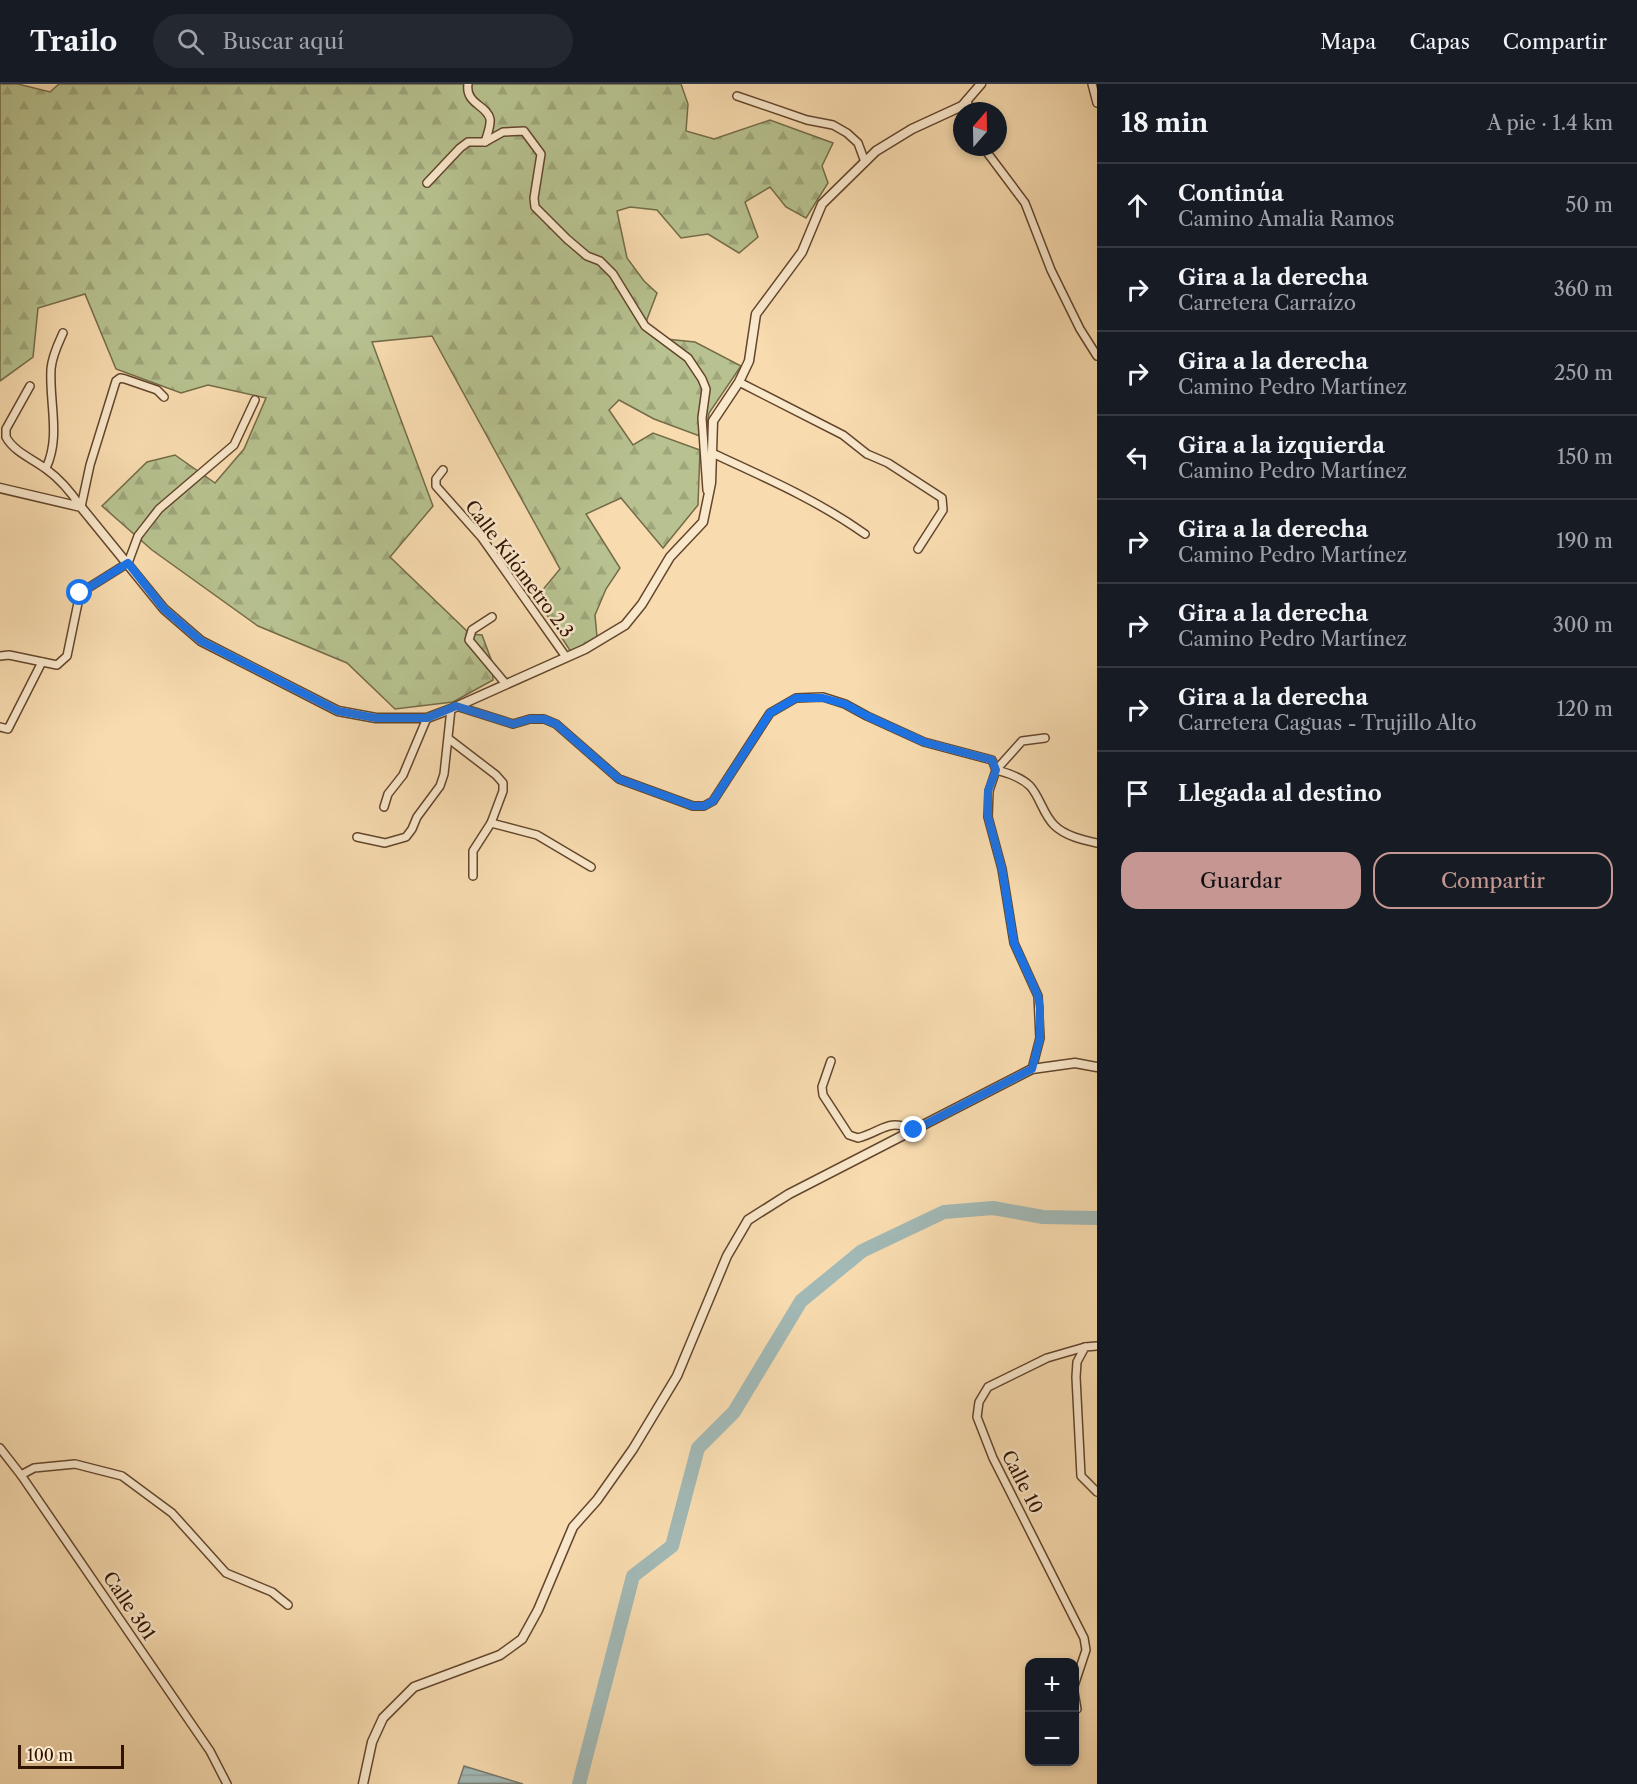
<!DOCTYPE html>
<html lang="es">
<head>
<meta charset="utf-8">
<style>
  :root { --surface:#171b24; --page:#242831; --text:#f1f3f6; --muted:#9ea1a6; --line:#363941; --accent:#c59692 }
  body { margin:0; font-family:"Libre Caslon Text",serif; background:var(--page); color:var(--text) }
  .controls { position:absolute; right:18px; bottom:18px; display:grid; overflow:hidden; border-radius:12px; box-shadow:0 3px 9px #0003 }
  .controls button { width:54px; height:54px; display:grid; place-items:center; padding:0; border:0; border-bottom:2px solid var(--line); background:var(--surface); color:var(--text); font:30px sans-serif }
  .compass { position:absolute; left:953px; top:18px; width:54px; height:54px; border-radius:50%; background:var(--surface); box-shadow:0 3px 9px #0003; rotate:20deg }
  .scale { position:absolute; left:18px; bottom:15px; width:106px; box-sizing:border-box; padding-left:6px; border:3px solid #311400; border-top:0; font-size:16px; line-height:21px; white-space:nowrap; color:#311400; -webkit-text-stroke:4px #fae8cc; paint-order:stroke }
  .stop { position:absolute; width:18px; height:18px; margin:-14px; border:4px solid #1a73e8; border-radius:50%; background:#fff }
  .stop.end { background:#1a73e8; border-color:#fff; box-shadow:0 2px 6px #0008 }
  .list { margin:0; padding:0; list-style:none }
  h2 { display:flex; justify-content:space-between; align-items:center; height:78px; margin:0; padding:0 24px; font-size:26px }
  h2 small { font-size:20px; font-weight:400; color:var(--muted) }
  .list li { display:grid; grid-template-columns:39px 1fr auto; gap:18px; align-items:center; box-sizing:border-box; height:84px; padding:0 24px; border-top:2px solid var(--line) }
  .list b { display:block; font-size:22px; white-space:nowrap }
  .list p { margin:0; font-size:20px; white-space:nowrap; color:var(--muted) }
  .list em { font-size:20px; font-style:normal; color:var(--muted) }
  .actions { display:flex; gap:12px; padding:18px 24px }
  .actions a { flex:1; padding:14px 0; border:2px solid var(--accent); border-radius:18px; text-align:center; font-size:21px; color:var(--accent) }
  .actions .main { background:var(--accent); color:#111 }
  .icon { flex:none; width:33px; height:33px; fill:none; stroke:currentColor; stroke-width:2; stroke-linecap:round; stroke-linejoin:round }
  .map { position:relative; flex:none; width:1097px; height:1700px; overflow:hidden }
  header { display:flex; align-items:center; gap:36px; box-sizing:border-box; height:84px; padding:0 30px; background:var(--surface); border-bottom:2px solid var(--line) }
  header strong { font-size:28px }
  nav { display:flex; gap:33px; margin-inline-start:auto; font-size:21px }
  .search { width:420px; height:54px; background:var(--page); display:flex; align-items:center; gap:15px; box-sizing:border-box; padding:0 21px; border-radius:33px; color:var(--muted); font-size:22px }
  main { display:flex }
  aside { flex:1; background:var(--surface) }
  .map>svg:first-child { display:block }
  .forest { fill:url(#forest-firs); stroke:#746b48; stroke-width:1.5 }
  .water { fill:url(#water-rules); stroke:#75776d; stroke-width:1.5 }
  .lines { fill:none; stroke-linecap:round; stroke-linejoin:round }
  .river { stroke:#a2b9b6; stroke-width:14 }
  .minor-casing { stroke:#63462c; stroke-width:10 }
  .tertiary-casing { stroke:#63462c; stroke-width:11 }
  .minor { stroke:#fae8cc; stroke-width:7 }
  .tertiary { stroke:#fae8cc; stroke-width:8 }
  .route { stroke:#1a73e8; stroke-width:8 }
  .labels { text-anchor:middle; stroke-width:5; stroke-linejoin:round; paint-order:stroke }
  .street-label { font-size:18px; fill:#311400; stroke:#fae8cc }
</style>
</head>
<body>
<header>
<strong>Trailo</strong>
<div class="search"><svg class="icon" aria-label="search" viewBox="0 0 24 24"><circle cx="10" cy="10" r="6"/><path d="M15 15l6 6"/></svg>Buscar aquí</div>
<nav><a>Mapa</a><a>Capas</a><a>Compartir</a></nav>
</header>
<main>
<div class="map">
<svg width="1097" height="1700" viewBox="0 0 1097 1700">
  <defs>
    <pattern id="forest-firs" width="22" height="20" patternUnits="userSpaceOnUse" patternTransform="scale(1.5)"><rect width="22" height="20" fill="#b7c290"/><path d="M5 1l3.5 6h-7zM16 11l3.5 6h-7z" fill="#9ea67a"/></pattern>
    <pattern id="water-rules" width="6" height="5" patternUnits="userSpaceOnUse" patternTransform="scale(1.5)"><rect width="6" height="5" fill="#a2b9b6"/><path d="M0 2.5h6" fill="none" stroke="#8c9e9b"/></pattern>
  </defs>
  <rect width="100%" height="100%" fill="#f8dcb0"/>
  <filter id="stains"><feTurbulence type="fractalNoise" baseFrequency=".00333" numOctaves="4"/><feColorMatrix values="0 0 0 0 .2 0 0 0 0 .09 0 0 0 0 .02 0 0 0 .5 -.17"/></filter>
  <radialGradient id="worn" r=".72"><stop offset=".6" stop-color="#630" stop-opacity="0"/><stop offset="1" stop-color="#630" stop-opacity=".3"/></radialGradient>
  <polygon class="forest" points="0,0 18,0 50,8 59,0 681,0 688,20 686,47 714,55 770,36 833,59 822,82 828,99 806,134 786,123 770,103 745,118 758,153 739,169 708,150 681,154 657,126 630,123 617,127 627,174 644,197 657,209 646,238 656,254 695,258 741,282 709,329 705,354 654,335 619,316 609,326 633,361 653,349 700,366 698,421 663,464 621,414 586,430 620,484 606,505 595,531 597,553 571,568 536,514 560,485 432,252 372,258 433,422 390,473 470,550 482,551 492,578 493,596 453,618 395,625 347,579 258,542 152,466 102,422 147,378 175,371 215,399 244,365 266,314 208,301 181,309 116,285 85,210 38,224 33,273 0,297"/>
  <polygon class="water" points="464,1682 523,1700 458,1700"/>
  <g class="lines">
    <polyline class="river" points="579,1700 633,1492 672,1462 698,1364 734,1328 801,1217 862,1167 944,1128 993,1124 1043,1133 1097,1134"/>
    <defs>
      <g id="minor">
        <path d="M 468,0 C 465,20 487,21 490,35 C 491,42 487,51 485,58"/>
        <polyline points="1092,0 1097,19"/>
        <polyline points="737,12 807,36 833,41 847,49 858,59 865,78"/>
        <polyline points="967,16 969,27"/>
        <polyline points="983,63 1025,119 1051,186 1080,245 1097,272"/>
        <polyline points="427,99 460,64 468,58 485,58 503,48 524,47 541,70 534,114 535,123 567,155 587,172 600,177 613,190 645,242 688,274 702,295 706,305 702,334 707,406"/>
        <polyline points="739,298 843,351 867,370 888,379 942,414 943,426 918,465"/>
        <path d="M 30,302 L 6,345 L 6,353 C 14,368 33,375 46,385 C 60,395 71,408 81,423"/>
        <path d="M 712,369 C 766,394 817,416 865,450"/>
        <path d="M 46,384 C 61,353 49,318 51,285 C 52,272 58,260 63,249"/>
        <polyline points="443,386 436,395 436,402 482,454 566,573"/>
        <polyline points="81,423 90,381 116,297 120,294 125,295 157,306 164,313"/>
        <polyline points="492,533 472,546 469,556 505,599"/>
        <polyline points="0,572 9,571 57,581 67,572 80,509 128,479 138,452 159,425 234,361 255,316"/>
        <polyline points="456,622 513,640 530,635 544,635 556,640 619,695 693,722 704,722 713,717 770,629 796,614 823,613 845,620 867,632 924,658 992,676 996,686"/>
        <polyline points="0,643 8,645 42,578"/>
        <polyline points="449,655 496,691 503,699 503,707 491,739 473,767 473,792"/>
        <path d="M 996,686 C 1008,689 1021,693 1030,702 C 1040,713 1043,730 1054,741 C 1065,752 1083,756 1097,759"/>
        <polyline points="384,723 388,710 403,691 427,634"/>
        <polyline points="491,739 537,751 591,783"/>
        <polyline points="357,753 385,759 406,753 412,745 417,733 440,702 444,690 451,625"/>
        <path d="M 831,977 L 822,1003 L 823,1011 L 849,1051 L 858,1054 C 884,1047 886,1034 914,1046"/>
        <polyline points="1032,985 1040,954 1038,912 1014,859 1002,785 988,733 989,707 996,686 1022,657 1045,654"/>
        <polyline points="1097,1262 1085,1263 1077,1278 1076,1293 1081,1392 1097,1408"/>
        <polyline points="0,1364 21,1391 210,1667 227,1700"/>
        <polyline points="21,1391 34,1384 75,1380 122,1392 172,1429 226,1489 272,1508 288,1521"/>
        <polyline points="1074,1602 1086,1566 1084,1554 993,1374 977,1333 979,1318 988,1303 1047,1274 1085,1263"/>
        <polyline points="1074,1608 1077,1625"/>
      </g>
      <g id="tertiary">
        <polyline points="0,404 81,423 164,525 201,557 338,627 376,634 427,634 451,625 585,565 625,541 642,520 670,473 703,438 711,399 713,337 739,298 749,277 756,230 802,168 822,120 876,67 912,45 962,22 981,0"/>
        <polyline points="363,1700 372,1658 383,1634 414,1603 500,1571 522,1555 538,1526 573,1443 597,1416 633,1365 677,1292 727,1172 748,1136 789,1110 1032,985 1075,979 1097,983"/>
      </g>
    </defs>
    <use href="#minor" class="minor-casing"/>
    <use href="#tertiary" class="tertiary-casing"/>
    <use href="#minor" class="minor"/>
    <use href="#tertiary" class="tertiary"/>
  </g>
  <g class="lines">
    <polyline class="route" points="80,509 128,479 164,525 201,557 338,627 376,634 427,634 456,622 513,640 530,635 544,635 556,640 619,695 693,722 704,722 713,717 770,629 796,614 823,614 845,620 867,632 924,658 992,676 996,686 988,707 988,733 1002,785 1014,859 1038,912 1040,924 1040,954 1032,985 914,1046"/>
  </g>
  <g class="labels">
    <g class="street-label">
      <text transform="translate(519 485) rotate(53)" y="6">Calle Kilómetro 2.3</text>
      <text transform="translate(1022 1398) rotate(63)" y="6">Calle 10</text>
      <text transform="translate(129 1522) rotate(56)" y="6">Calle 301</text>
    </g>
  </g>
  <rect width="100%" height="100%" filter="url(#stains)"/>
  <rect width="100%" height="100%" fill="url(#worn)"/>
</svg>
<div class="controls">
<button>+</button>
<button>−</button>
</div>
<svg class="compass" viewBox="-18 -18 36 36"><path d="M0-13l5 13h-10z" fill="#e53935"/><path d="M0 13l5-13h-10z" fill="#9ea1a6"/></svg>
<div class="scale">100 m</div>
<div class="stop" style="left:80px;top:509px"></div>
<div class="stop end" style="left:914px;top:1046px"></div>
</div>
<aside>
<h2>18 min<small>A pie · 1.4 km</small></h2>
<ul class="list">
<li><svg class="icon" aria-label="ahead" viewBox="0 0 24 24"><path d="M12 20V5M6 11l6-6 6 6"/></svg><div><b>Continúa</b><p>Camino Amalia Ramos</p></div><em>50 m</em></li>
<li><svg class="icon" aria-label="right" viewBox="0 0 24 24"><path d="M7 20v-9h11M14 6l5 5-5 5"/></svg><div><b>Gira a la derecha</b><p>Carretera Carraízo</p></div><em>360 m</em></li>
<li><svg class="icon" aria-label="right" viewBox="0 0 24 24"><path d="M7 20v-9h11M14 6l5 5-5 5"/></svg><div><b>Gira a la derecha</b><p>Camino Pedro Martínez</p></div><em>250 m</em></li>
<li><svg class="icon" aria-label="left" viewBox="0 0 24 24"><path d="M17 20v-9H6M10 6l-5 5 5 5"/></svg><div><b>Gira a la izquierda</b><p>Camino Pedro Martínez</p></div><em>150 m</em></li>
<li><svg class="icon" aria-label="right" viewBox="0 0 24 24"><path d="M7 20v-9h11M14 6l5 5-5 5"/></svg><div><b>Gira a la derecha</b><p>Camino Pedro Martínez</p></div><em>190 m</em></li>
<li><svg class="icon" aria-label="right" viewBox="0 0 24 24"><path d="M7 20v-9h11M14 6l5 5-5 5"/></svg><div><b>Gira a la derecha</b><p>Camino Pedro Martínez</p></div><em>300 m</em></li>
<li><svg class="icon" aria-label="right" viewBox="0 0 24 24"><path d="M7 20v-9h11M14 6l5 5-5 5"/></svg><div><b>Gira a la derecha</b><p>Carretera Caguas - Trujillo Alto</p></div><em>120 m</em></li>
<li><svg class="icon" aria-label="arrive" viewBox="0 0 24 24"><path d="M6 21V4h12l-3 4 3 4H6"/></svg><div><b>Llegada al destino</b></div></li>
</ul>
<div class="actions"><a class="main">Guardar</a><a>Compartir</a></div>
</aside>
</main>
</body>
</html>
